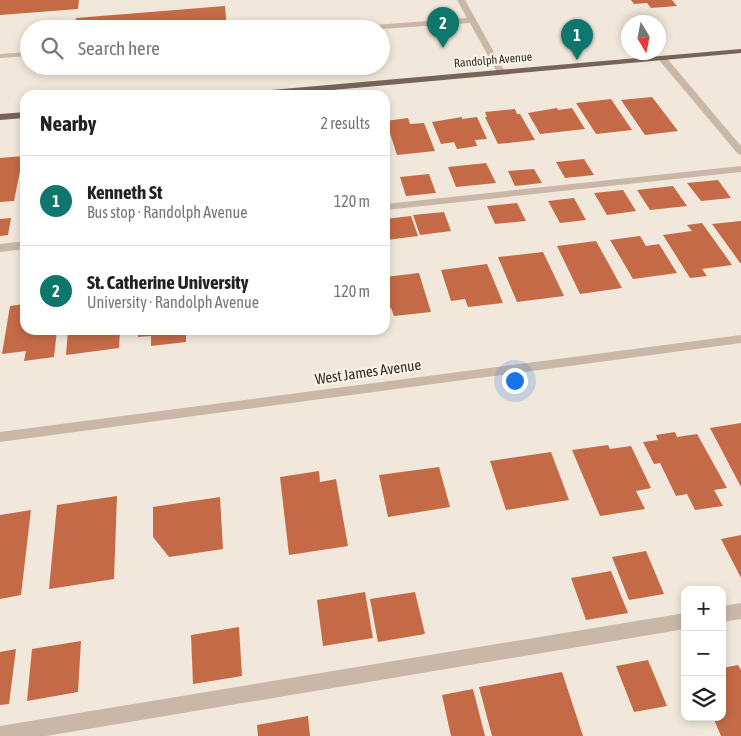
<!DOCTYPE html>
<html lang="en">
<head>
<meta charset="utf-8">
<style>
  :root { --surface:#fff; --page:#f6f6f6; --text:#222; --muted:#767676; --line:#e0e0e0; --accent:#0f766e }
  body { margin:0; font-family:"Asap Condensed",sans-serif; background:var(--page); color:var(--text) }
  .controls { position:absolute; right:15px; bottom:15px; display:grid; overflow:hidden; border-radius:10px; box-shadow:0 2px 8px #0003 }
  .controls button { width:45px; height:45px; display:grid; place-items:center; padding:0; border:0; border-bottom:1px solid var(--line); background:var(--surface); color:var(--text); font:25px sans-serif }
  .compass { position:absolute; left:621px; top:15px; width:45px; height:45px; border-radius:50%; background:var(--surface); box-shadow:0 2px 8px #0003; rotate:170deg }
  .you { position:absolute; left:514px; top:380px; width:18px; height:18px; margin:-12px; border:4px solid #fff; border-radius:50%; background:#1a73e8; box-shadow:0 0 0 8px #1a73e833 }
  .badge { display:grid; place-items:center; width:32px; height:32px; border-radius:50%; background:var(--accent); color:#fff; font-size:16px; font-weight:700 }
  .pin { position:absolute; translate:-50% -41px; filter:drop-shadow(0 1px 2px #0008) }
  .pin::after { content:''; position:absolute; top:26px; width:18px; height:15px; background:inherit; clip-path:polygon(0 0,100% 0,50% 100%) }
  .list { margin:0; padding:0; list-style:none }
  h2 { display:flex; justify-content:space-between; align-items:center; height:65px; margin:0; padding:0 20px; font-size:21px }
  h2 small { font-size:16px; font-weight:400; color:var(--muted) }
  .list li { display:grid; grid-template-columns:32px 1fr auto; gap:15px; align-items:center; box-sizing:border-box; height:90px; padding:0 20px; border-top:1px solid var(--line) }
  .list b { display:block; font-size:19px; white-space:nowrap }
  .list p { margin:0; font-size:16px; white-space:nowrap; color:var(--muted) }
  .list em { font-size:16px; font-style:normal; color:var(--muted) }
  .icon { flex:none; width:28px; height:28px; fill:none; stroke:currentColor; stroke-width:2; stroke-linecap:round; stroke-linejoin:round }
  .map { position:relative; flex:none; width:741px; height:736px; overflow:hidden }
  .search { position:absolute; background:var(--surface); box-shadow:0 2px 8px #0003; left:20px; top:20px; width:370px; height:55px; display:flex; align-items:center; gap:12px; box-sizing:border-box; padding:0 18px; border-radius:28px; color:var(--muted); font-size:19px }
  .panel { position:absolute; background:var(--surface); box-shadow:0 2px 8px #0003; left:20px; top:90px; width:370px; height:245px; border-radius:15px }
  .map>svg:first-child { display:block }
  .building { fill:#c46a46 }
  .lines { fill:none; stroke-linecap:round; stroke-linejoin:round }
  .minor { fill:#c9b8a7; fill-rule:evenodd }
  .major { fill:#776459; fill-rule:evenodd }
  .labels { text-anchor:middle; stroke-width:4.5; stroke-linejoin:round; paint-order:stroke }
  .far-street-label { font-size:12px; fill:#362d27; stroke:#f9f2e7 }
  .street-label { font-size:15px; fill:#362d27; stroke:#f9f2e7 }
</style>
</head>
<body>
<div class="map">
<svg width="741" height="736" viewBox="0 0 741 736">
  <rect width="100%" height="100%" fill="#f1e8db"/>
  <g class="building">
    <polygon points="0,0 79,0 78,9 0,15"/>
    <polygon points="631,0 672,0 677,6 651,8 647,3 634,4"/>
    <polygon points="225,6 227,29 74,29 76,18"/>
    <polygon points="652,97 678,131 645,135 621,100"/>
    <polygon points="611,99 632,130 596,134 576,103"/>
    <polygon points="557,108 558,110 572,108 585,129 540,134 528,113"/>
    <polygon points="515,109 517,114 520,114 535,140 498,144 485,117 487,117 485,112"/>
    <polygon points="462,117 462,119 477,117 487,139 475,140 477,146 457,149 454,142 441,144 432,122"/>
    <polygon points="408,118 410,124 424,123 435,151 397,155 386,121"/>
    <polygon points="23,156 14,201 0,202 0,158"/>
    <polygon points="584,159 594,175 565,178 556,162"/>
    <polygon points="486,163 496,183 456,187 448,167"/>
    <polygon points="534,169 542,183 515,186 508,171"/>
    <polygon points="429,174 436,193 406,196 400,177"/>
    <polygon points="718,180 731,198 701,201 687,183"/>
    <polygon points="673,186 687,206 650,210 637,190"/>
    <polygon points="623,190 636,211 607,215 594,193"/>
    <polygon points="574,198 586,220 560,223 548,201"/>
    <polygon points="517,203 526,221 495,224 487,206"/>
    <polygon points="444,212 451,231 420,235 413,215"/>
    <polygon points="411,216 418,236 387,240 385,219"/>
    <polygon points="11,218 8,235 0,236 0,219"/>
    <polygon points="741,221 741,264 712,224"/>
    <polygon points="702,223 732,265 702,269 707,276 690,278 663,235 692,231 687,225"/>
    <polygon points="640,236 646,246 659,244 677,273 633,279 610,240"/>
    <polygon points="596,241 622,288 580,294 557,246"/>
    <polygon points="543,252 564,296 517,302 498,257"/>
    <polygon points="487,264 503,303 468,307 465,299 451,301 441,270"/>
    <polygon points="419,273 431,312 394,316 391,308 385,309 385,277"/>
    <polygon points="25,304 25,330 57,330 54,357 24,361 26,351 2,354 10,306"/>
    <polygon points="68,330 120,330 119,348 66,355"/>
    <polygon points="138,330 186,330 186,342 151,346 151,336 138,337"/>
    <polygon points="237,330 269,330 269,331 237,335"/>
    <polygon points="741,423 741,487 710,428"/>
    <polygon points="675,432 677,437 697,434 727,488 714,490 723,506 695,510 687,494 676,496 660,463 654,464 643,442 658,440 656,435"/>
    <polygon points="608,445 610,449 631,446 651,488 636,491 645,509 600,516 572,450"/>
    <polygon points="551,452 569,500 506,510 490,461"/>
    <polygon points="439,467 450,507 388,517 379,475"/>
    <polygon points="319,471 320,482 336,479 348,546 289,555 280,477"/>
    <polygon points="117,496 114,579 49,589 57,505"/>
    <polygon points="220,497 223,549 169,557 153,537 153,507"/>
    <polygon points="31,510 21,595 0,599 0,515"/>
    <polygon points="741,535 741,578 721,539"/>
    <polygon points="646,551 664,594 629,600 612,557"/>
    <polygon points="611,571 628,613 586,620 571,578"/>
    <polygon points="365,592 373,638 323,646 317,600"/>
    <polygon points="415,592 425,634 378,642 370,599"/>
    <polygon points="239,627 242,676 193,684 191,635"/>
    <polygon points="81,641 78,692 27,701 32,649"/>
    <polygon points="16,649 9,704 0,705 0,652"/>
    <polygon points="648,660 667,706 634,712 616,666"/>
    <polygon points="738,665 741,670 741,736 721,736 713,717 722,717 722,668"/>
    <polygon points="562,672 583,736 492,736 479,687"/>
    <polygon points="473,689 485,736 451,736 442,695"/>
    <polygon points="308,716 310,736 258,736 257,725"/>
  </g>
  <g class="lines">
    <g class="minor">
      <polygon points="457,0 465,0 505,72 504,74 497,72 470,23 381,29 344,29 348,27 467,18"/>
      <polygon points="29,52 29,56 0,58 0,54"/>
      <polygon points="659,56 665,56 741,146 741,155 738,154 659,60"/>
      <polygon points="741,166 741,172 385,210 385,204"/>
      <polygon points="25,241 25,249 0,252 0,244"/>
      <polygon points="741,335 741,343 0,442 0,432"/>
      <polygon points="741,603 741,619 722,622 722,606"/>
      <polygon points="685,613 685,629 46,736 0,736 0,726"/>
    </g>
    <g class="major">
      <polygon points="741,49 741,53 277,95 243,95 247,92"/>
      <polygon points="25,112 25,118 0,120 0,114"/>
    </g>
  </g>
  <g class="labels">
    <g class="far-street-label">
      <text transform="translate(493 60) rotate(-5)" y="4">Randolph Avenue</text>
    </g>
    <g class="street-label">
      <text transform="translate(368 372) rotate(-8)" y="5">West James Avenue</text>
    </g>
  </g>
</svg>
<div class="controls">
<button>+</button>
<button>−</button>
<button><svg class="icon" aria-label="layers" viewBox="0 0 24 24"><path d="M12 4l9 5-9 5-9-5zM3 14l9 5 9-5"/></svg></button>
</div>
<svg class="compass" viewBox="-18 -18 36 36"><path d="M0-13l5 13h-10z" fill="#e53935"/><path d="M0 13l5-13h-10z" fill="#767676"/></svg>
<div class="you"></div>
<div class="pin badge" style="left:577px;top:60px">1</div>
<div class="pin badge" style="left:443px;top:48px">2</div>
<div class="search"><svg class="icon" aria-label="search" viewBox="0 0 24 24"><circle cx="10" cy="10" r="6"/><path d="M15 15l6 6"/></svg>Search here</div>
<section class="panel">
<h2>Nearby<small>2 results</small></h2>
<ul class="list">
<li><span class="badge">1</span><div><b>Kenneth St</b><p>Bus stop · Randolph Avenue</p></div><em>120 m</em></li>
<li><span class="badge">2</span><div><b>St. Catherine University</b><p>University · Randolph Avenue</p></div><em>120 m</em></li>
</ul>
</section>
</div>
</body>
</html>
